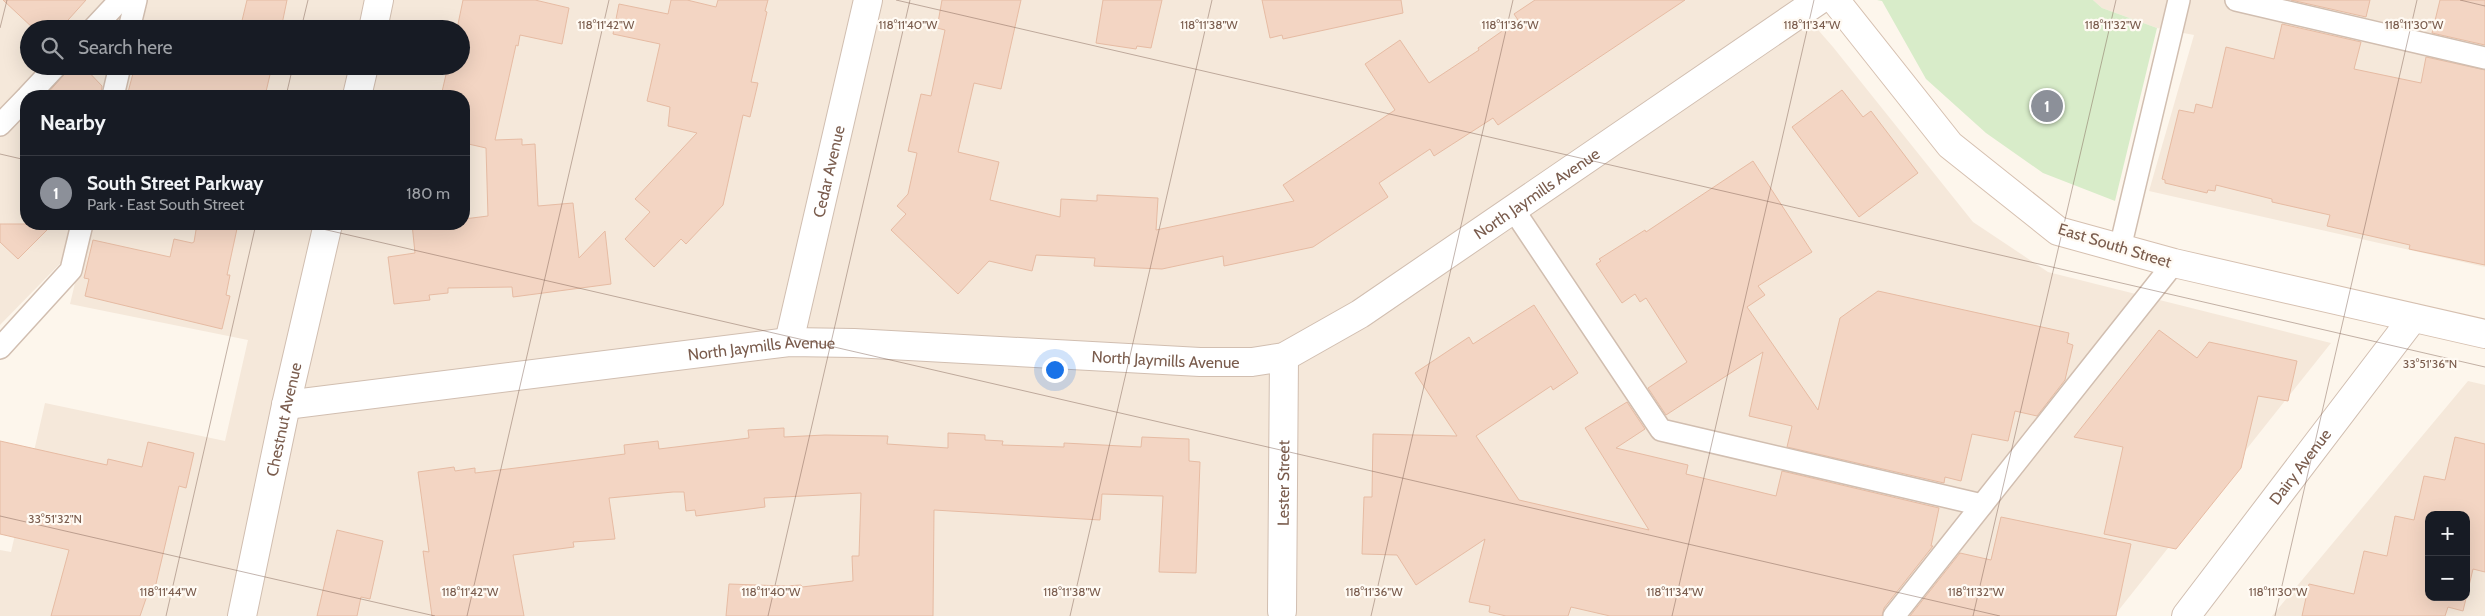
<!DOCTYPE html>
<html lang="en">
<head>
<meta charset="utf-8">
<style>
  :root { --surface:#171b24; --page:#20242c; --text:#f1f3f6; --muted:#9ea1a6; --line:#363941; --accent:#8c9099 }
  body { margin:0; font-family:Cabin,sans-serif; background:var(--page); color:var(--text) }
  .controls { position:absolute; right:15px; bottom:15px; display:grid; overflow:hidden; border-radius:10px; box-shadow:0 5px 20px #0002 }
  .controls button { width:45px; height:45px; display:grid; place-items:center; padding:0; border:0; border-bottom:1px solid var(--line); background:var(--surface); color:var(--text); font:25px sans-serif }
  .you { position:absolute; left:1054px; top:369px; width:18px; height:18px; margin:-12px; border:4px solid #fff; border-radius:50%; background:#1a73e8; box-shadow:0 0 0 8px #1a73e833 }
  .badge { display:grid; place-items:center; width:32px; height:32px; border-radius:50%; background:var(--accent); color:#fff; font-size:16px; font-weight:700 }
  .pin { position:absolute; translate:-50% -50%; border:2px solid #fff; box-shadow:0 1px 5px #0006 }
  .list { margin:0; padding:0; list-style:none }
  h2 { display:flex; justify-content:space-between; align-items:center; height:65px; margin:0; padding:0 20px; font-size:21px }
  h2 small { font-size:16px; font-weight:400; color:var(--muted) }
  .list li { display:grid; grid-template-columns:32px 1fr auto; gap:15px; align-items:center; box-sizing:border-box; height:75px; padding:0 20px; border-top:1px solid var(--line) }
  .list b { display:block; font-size:19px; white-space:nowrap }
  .list p { margin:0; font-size:16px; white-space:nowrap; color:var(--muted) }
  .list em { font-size:16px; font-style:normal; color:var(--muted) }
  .icon { flex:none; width:28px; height:28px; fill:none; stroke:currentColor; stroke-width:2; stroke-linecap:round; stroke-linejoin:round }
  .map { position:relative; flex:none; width:2485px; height:616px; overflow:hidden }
  .search { position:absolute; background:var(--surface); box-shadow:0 5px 20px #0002; left:20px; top:20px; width:450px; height:55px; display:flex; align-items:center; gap:12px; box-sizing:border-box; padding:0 18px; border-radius:28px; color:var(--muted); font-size:19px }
  .panel { position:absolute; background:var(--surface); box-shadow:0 5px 20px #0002; left:20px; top:90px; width:450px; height:140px; border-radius:20px }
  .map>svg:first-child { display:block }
  .residential { fill:#f5e8da; fill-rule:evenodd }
  .green { fill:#d8ecc9 }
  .building { fill:#f3d5c3; stroke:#e6bba3; fill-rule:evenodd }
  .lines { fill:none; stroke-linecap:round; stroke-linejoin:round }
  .lane-casing { stroke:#d1beb0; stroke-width:24 }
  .street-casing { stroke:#d1beb0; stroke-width:30 }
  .secondary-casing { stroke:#d6c0b0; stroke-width:30 }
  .lane { stroke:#fff; stroke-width:21 }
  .street { stroke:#fff; stroke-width:28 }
  .secondary { stroke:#fff; stroke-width:28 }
  .ticks { fill:none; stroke:#7a5c4d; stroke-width:1; stroke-opacity:0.45 }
  .labels { text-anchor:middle; stroke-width:4.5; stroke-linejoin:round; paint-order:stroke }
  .street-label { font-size:16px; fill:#7a5c4d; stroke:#fffaf3 }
  .ticks-label { font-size:12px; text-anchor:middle; fill:#7a5c4d; stroke:#fffaf3; stroke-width:4.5; stroke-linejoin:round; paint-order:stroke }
</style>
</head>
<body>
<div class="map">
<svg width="2485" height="616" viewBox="0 0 2485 616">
  <rect width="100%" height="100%" fill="#fdf6ec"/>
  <g class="residential">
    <path d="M 0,0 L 1792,0 L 1833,47 L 1973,222 L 2048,272 L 2331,343 L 2114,616 L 0,616 L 0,550 L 11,552 L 45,403 L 225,441 L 248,340 L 70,304 L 86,237 L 0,325 ZM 29,29 L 461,29 L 461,66 L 29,66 ZM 26,96 L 464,96 L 464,224 L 26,224 Z"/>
    <polygon points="2093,0 2485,0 2485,267 2149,191 2194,35 2157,28 2102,8"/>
    <path d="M 2468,381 L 2485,385 L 2485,616 L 2272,616 ZM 2429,515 L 2466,515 L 2466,597 L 2429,597 Z"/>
  </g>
  <polygon class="green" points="1877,0 2093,0 2102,8 2157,28 2115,201 2043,173 1986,133 1926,79 1882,1"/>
  <g class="building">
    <polygon points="3,0 86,0 60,29 34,29"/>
    <polygon points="247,0 287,0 281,29 240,29"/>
    <polygon points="463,0 535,0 569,8 562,44 520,35 518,46 516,45 495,140 522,139 522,145 535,144 538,206 573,203 579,258 605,231 611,284 513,297 512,287 448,288 448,293 429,295 430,300 394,304 388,257 415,253 412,224 464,224 464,219 488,216 486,148 464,143 464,96 441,96 448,66 461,66 461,29 457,29"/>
    <polygon points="671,0 687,0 716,7 718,0 768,0 765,11 767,12 751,82 758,83 750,117 743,115 723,205 686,244 681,239 654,267 625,239 650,212 635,199 697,133 668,126 670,107 647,101 660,44 613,34 619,4 668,14"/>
    <polygon points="942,0 1021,0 1001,89 974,83 958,152 999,162 990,200 1060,217 1061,199 1097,201 1097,195 1158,198 1156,230 1294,201 1283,185 1395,110 1365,64 1400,40 1429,83 1479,50 1478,48 1518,20 1514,14 1535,0 1685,0 1498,125 1493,118 1434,156 1430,149 1379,183 1388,197 1313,247 1224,266 1223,256 1162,269 1094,266 1095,258 1036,255 1032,271 989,261 958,294 891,230 906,214 897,206 908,194 917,153 908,151 921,94 931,96 945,30 937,28"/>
    <polygon points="1103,0 1162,0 1151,48 1137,46 1136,49 1096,43"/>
    <polygon points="1262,0 1401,0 1403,13 1283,39 1282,35 1270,38"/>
    <polygon points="2291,0 2370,0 2366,17"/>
    <polygon points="2440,0 2485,0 2485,45 2432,33"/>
    <polygon points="2282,24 2361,42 2354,69 2421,83 2426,57 2485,70 2485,265 2409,249 2410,245 2327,226 2330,215 2272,202 2272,199 2216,185 2215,191 2208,190 2207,193 2165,183 2165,180 2162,179 2179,110 2194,113 2196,104 2212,108 2226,47 2274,59"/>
    <polygon points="72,66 83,66 102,86 101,96 45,96"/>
    <polygon points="135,66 272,66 265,96 127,96"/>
    <polygon points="1842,90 1863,117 1871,111 1918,173 1859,217 1792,127"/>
    <polygon points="1753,161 1812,252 1758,286 1765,295 1747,307 1818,410 1840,318 1878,291 2069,333 2067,343 2073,345 2065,380 2037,416 2015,411 2008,441 1972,434 1961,481 1945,477 1944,483 1787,447 1792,426 1749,416 1763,352 1666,415 1648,388 1687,362 1646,298 1640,302 1635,294 1622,303 1596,264 1601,261 1599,259 1645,230 1646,232"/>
    <polygon points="0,224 53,224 18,259 0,242"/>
    <polygon points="197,224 238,224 227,275 230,275 226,295 230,296 222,329 85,296 89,279 84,278 93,240 170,257 174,239 192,243 194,242"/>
    <polygon points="1534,305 1578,373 1553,390 1551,386 1476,436 1519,500 1649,530 1585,428 1627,402 1645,429 1616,448 1688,465 1686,474 1776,496 1782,471 1939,508 1931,546 1933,546 1884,608 1882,616 1610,616 1571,607 1568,616 1506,616 1489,612 1490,606 1469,602 1485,539 1416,585 1397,555 1362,554 1364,497 1372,497 1373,434 1457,436 1415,373 1469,337 1473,344"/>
    <polygon points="2159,330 2197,358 2209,342 2297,361 2288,401 2258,396 2241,468 2176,549 2104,534 2123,447 2074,437"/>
    <polygon points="784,428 784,437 825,435 888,436 887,444 948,448 948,433 985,435 985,440 1003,441 1002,445 1064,447 1064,443 1141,447 1142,437 1189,439 1189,461 1200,462 1196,573 1159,572 1163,496 1102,494 1100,520 934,510 933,616 726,616 729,584 785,586 801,585 802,587 853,581 852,556 859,556 861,493 764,498 765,507 696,516 695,510 686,511 684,492 673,492 609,498 615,539 573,542 574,547 513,555 524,616 432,616 423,551 429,552 418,472 454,467 455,471 475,468 475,473 524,467 625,454 624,445 658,441 659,449 749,438 748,430"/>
    <path d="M 2455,437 L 2485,444 L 2485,572 L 2473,569 L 2463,611 L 2448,607 L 2445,616 L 2302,616 L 2309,584 L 2354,594 L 2364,551 L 2387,556 L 2395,516 L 2414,520 L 2424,476 L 2445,480 ZM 2429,515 L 2466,515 L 2466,597 L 2429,597 Z"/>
    <polygon points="0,441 107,465 108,459 142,467 148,442 194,453 186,488 179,486 155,588 150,587 140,616 51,616 69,550 0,534"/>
    <polygon points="2001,517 2131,544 2116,616 1910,616 1960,553 1991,560"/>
    <polygon points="337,530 383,541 370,599 361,597 357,616 317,616"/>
  </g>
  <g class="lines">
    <defs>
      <g id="lane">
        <polyline points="2236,0 2485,58"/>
        <polyline points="93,29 120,0"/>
        <polyline points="129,29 136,0"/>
        <polyline points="28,96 56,66"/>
        <polyline points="113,96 120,66"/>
        <polyline points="0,125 26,98"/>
        <polyline points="1513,209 1661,430 1982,505"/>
        <polyline points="2120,248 2179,0"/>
        <polyline points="0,348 71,270 82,224"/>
        <polyline points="1894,616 2174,263"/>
      </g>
      <g id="street">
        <polyline points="373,29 379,0"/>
        <polyline points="357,96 364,66"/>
        <path id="s1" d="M 789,342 L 868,0"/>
        <path id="s2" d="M 286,405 L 789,342 L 854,343 L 1200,362 L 1252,362 L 1284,357 L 1360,314 L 1819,0"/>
        <path id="s3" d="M 1282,611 L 1284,357"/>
        <path id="s4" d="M 242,616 L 286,405 L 328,224"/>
        <path id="s5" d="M 2186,616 L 2413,318"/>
      </g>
      <polyline id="secondary" points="1835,0 1950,145 2058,231 2174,263 2485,334"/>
    </defs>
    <use href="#lane" class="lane-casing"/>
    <use href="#street" class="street-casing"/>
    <use href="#secondary" class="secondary-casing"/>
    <use href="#lane" class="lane"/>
    <use href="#street" class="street"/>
    <use href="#secondary" class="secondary"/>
  </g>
  <path class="ticks" d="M 896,0 L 2485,367M 2460,0 L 2485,6M 0,28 L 7,0M 301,29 L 308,0M 286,96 L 293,66M 0,154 L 26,160M 301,224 L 2000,616M 0,516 L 435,616M 166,616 L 256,224M 467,616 L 609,0M 768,616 L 910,0M 1070,616 L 1212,0M 1371,616 L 1513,0M 1672,616 L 1814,0M 1973,616 L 2116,0M 2275,616 L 2417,0"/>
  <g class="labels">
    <g class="street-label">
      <text dy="6" stroke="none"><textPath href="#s1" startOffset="175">Cedar Avenue</textPath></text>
      <text dy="6" stroke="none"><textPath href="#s2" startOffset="1304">North Jaymills Avenue</textPath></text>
      <text transform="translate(2115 245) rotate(17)" y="6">East South Street</text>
      <text dy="6" stroke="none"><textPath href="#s2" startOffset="479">North Jaymills Avenue</textPath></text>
      <text dy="6" stroke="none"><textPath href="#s2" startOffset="884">North Jaymills Avenue</textPath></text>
      <text dy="6" stroke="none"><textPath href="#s4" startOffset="201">Chestnut Avenue</textPath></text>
      <text dy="6" stroke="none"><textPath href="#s5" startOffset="188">Dairy Avenue</textPath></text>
      <text dy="6" stroke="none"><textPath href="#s3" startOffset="128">Lester Street</textPath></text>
    </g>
  </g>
  <g class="ticks-label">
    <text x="606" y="29">118°11'42"W</text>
    <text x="908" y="29">118°11'40"W</text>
    <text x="1209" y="29">118°11'38"W</text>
    <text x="1510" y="29">118°11'36"W</text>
    <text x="1812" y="29">118°11'34"W</text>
    <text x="2113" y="29">118°11'32"W</text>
    <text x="2414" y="29">118°11'30"W</text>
    <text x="2430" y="368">33°51'36"N</text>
    <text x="55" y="523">33°51'32"N</text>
    <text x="168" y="596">118°11'44"W</text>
    <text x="470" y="596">118°11'42"W</text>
    <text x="771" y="596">118°11'40"W</text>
    <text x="1072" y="596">118°11'38"W</text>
    <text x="1374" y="596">118°11'36"W</text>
    <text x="1675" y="596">118°11'34"W</text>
    <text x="1976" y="596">118°11'32"W</text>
    <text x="2278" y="596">118°11'30"W</text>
  </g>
</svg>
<div class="controls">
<button>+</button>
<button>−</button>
</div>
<div class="you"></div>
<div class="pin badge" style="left:2047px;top:106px">1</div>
<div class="search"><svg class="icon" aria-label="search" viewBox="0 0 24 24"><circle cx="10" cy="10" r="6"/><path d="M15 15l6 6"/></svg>Search here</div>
<section class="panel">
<h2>Nearby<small></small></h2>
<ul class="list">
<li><span class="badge">1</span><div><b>South Street Parkway</b><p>Park · East South Street</p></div><em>180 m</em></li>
</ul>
</section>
</div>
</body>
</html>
